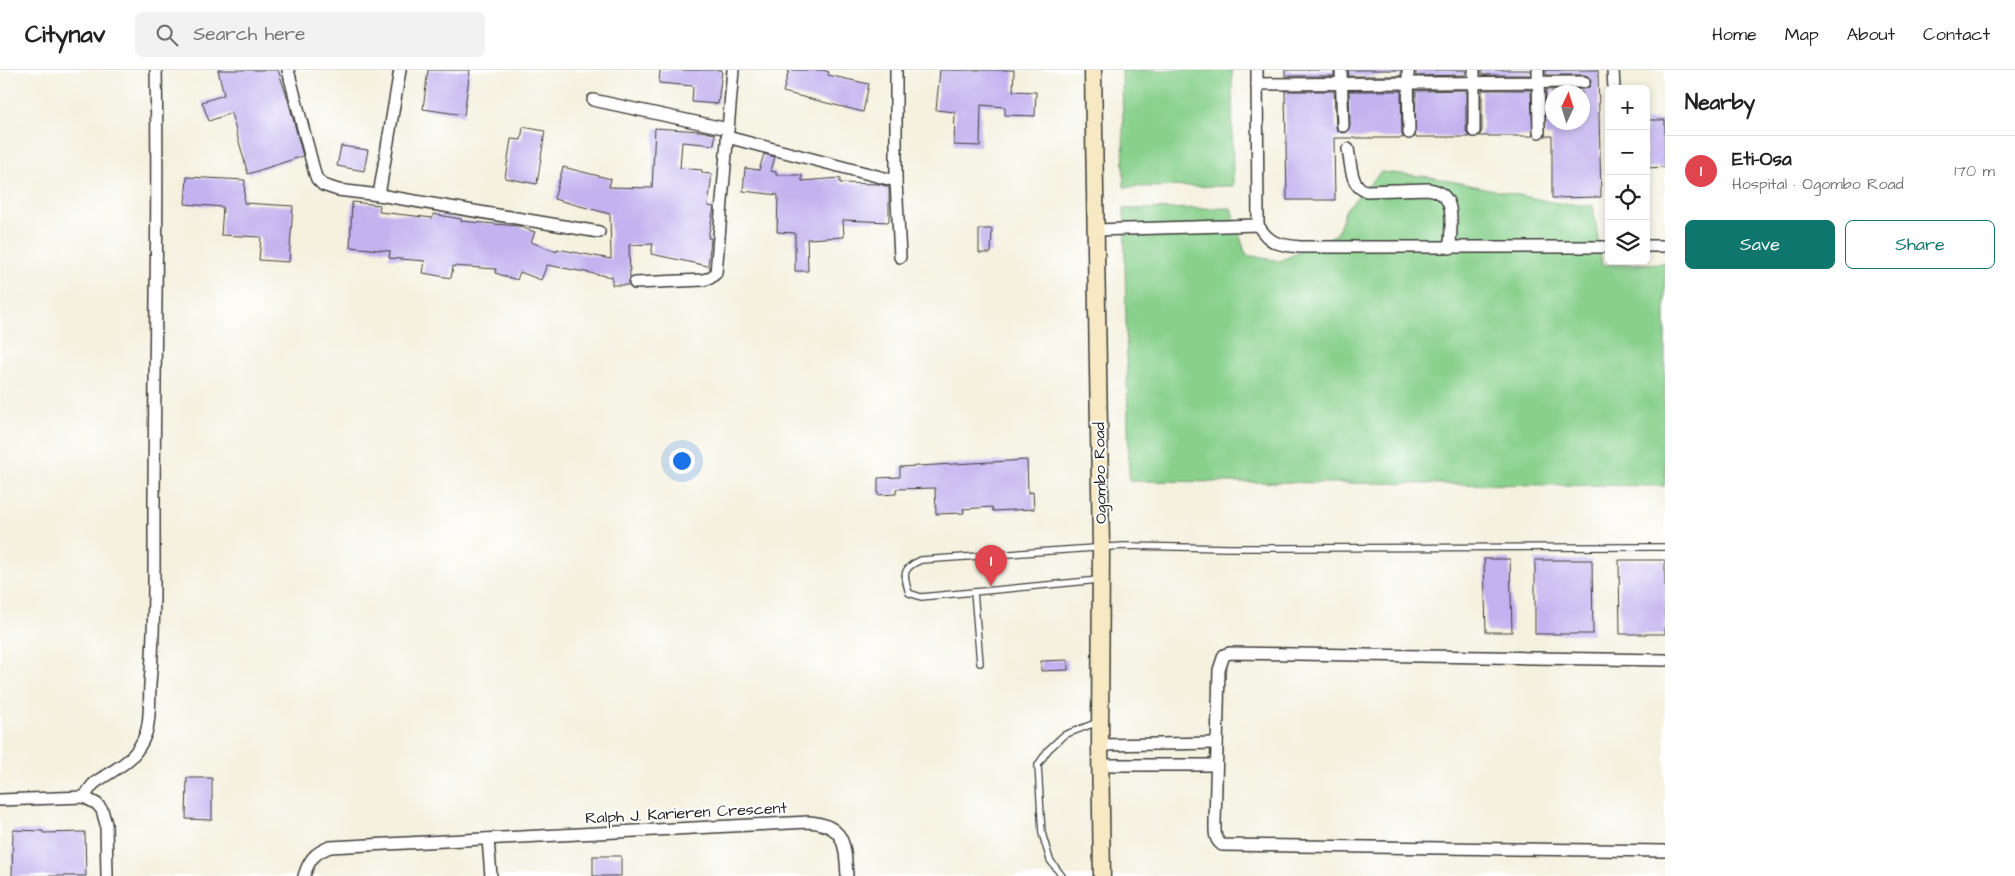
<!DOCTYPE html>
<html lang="en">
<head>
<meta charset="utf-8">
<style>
  :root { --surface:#fff; --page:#f2f2f2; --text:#222; --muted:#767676; --line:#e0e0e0; --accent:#0f766e }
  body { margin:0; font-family:"Architects Daughter",sans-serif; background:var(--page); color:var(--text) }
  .controls { position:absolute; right:15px; top:15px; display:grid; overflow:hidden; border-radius:8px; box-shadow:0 2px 8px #0003 }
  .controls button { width:45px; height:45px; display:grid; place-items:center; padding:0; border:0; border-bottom:1px solid var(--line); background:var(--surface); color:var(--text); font:25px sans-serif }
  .compass { position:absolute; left:1545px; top:15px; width:45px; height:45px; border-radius:50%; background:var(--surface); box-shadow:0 2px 8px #0003; rotate:4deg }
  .you { position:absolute; left:681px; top:390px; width:18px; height:18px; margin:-12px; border:4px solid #fff; border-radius:50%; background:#1a73e8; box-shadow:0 0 0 8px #1a73e833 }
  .badge { display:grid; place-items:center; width:32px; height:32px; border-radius:50%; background:var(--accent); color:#fff; font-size:16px; font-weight:700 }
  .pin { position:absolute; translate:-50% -41px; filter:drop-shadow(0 1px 2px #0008) }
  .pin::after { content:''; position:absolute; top:26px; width:18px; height:15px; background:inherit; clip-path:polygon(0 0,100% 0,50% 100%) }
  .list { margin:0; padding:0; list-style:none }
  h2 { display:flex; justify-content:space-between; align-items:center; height:65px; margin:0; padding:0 20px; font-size:21px }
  h2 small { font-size:16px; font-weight:400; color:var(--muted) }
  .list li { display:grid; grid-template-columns:32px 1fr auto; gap:15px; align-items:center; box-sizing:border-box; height:70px; padding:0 20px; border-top:1px solid var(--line) }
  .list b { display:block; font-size:19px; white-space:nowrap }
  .list p { margin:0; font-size:16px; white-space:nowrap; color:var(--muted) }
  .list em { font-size:16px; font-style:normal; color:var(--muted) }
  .actions { display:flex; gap:10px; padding:15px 20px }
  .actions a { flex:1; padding:11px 0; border:1px solid var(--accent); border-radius:8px; text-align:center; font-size:18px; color:var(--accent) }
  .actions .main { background:var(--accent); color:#fff }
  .icon { flex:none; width:28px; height:28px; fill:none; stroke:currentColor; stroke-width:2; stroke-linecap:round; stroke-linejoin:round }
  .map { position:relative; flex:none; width:1665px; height:806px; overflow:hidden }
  header { display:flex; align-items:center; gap:30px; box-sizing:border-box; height:70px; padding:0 25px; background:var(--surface); border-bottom:1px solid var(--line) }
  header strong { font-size:24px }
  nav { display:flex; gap:28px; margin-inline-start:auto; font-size:18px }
  .search { width:350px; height:45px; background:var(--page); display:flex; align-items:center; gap:12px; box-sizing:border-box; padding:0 18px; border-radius:8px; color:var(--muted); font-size:19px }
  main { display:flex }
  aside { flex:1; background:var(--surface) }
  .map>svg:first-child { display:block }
  .green { fill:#88d08c; stroke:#527654 }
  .building { fill:#c2b2ef; fill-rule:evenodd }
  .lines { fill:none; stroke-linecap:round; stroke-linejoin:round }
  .service-casing { stroke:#3c3c39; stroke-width:8 }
  .minor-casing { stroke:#3c3c39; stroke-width:14 }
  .secondary-casing { stroke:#3c3c39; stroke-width:19 }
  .service { stroke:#fff; stroke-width:5.5 }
  .minor { stroke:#fff; stroke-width:11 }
  .secondary { stroke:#f7e9c3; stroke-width:16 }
  .labels { text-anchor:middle; stroke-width:4; stroke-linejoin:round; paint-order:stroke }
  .street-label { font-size:16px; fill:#1c1c1c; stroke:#fff }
</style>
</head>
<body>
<header>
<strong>Citynav</strong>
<div class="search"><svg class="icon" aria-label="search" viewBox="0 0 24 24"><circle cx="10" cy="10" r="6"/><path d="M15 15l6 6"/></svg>Search here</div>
<nav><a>Home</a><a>Map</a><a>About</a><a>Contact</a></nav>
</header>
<main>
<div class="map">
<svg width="1665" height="806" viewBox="0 0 1665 806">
  <rect width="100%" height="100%" fill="#fff"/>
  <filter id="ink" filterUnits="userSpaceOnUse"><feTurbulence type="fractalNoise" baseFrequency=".02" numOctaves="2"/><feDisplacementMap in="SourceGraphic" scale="10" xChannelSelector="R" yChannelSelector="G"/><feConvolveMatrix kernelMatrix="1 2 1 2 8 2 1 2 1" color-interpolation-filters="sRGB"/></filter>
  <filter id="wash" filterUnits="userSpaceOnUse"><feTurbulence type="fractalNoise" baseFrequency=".0096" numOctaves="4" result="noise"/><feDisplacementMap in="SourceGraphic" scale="20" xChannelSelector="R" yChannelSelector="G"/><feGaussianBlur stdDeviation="1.12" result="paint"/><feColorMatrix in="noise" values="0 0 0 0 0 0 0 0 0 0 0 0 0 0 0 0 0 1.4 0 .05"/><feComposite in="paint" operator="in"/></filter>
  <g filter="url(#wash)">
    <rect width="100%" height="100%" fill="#f4f1df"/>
    <g class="green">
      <polygon points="1122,0 1232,0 1233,116 1124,117"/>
      <polygon points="1381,102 1431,107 1557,133 1593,136 1602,195 1665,193 1665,416 1129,411 1124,139 1231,138 1246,185 1280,191 1337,164 1346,139"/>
    </g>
    <g id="blocks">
      <g class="building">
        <polygon points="218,0 278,0 287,26 303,86 248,104 231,43 209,51 202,32 224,25"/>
        <polygon points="428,0 470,0 464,45 423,39"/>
        <polygon points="660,0 722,0 718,34 692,32 693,16 659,13"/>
        <polygon points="789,0 823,0 829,2 828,5 869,14 863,42 783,22"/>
        <polygon points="940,0 1014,0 1013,21 1036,22 1035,46 1005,45 1005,37 981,35 980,76 954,75 955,42 936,40"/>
        <rect x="1285" y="0" width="49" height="6"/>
        <polygon points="1348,0 1401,0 1401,6 1349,6"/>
        <polygon points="1416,0 1466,0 1466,5 1416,6"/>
        <rect x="1482" y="0" width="49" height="5"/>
        <path d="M 1546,0 L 1598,0 L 1601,127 L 1552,128 L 1552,66 L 1545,66 L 1546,20 L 1585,19 L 1590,16 L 1591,11 L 1588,6 L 1584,5 L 1546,5 ZM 1552,22 L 1582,22 L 1582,52 L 1552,52 Z"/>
        <polygon points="1466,20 1466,61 1469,67 1415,67 1416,21"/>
        <polygon points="1482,20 1531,20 1533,66 1479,66 1482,61"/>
        <polygon points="1285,21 1334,21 1336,57 1337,60 1343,63 1347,62 1350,56 1349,21 1401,21 1402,63 1403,68 1334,68 1335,130 1287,130"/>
        <polygon points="1646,50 1665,50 1665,97 1646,98"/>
        <polygon points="523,57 545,61 537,114 505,108 511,69 521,70"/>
        <polygon points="655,58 700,61 715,64 714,75 682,72 680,98 702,100 702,103 712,104 708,136 714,137 708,168 711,168 708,196 651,184 653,174 629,175 630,208 628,215 612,215 612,207 547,195 541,210 520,202 517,210 495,203 496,199 453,196 451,208 423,203 425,191 389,188 390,181 350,177 352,132 380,135 379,142 433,148 433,144 461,149 461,151 518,156 535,162 531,172 557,182 557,179 611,189 610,144 554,129 563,97 611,109 609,117 652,118"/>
        <polygon points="341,76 368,80 364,101 337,96"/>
        <polygon points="764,84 775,87 771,101 776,102 776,105 802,105 802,111 840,108 840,113 879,114 889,117 889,152 843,150 844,167 807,169 808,201 795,201 795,163 777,162 778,125 743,121 745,98 759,100"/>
        <polygon points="187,107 245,110 244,133 293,136 289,192 259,190 261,167 221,165 223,137 185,134"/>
        <polygon points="979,159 992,159 991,183 979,183"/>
        <polygon points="1027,390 1028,423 1033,422 1034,439 993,441 992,437 963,439 964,443 936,444 935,418 896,419 896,424 878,425 878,408 900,407 900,397"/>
        <polygon points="1484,489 1510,489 1512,562 1486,562"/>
        <polygon points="1535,490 1592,490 1593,564 1535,564"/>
        <polygon points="1619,490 1665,490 1665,564 1620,564"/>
        <polygon points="1068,590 1068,600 1041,601 1041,591"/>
        <polygon points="187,708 212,708 212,750 186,749"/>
        <polygon points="13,760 43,761 43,763 85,762 86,806 12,806"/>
        <rect x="593" y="786" width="28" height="20"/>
      </g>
    </g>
  </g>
  <g filter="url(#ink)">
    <use href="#blocks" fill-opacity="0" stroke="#3c3c39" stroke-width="1"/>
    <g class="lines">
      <defs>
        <g id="service">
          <path d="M 1099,510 L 921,527 L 909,523 C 903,504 902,498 921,490 L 1124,476 L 1230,478 L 1665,477"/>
          <polyline points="974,522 980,593"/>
          <polyline points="1062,806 1050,790 1042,763 1038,695 1048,680 1064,665 1098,652"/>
        </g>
        <g id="minor">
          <polyline points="288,0 315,104 317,109 323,115 338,120 379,125 599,162"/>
          <polyline points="896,0 896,111 900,187"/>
          <path d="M 1257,0 L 1258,155 C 1269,174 1279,175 1300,177 L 1609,177"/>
          <polyline points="1341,0 1343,56"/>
          <polyline points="1408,0 1409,63"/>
          <polyline points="1474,0 1474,61"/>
          <polyline points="1538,0 1539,62"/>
          <polyline points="1613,0 1614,19"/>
          <polyline points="1257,14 1584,12"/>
          <polyline points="593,30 728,59"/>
          <polyline points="727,67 896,111"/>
          <path d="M 1348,79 C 1351,93 1350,117 1366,121 L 1428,119 C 1459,123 1450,155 1450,178"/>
          <polyline points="379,125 400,0"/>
          <polyline points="1095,160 1258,155"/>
          <polyline points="1646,176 1665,176"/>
          <polyline points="635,213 703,210 710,208 716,203 733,0"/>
          <path d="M 1665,590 L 1230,583 L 1224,585 L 1219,600 L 1215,753 C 1215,762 1214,769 1222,775 L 1665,781"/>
          <polyline points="1100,675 1217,673"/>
          <polyline points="1101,695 1216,695"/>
          <path d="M 84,727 C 88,722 91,715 96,712 C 119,696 135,692 146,663 C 151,647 149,630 150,614 C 155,557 154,500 154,443 C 154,296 159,148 156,0"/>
          <polyline points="0,730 84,727 97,734 102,740 106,754 107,806"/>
          <polyline points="488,769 491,806"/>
          <path d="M 304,806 C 309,790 314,783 330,777 L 809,752 C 845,755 845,774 847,806"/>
        </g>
        <polyline id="secondary" points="1093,0 1101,478 1100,675 1102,806"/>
      </defs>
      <use href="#service" class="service-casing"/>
      <use href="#minor" class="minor-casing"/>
      <use href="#secondary" class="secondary-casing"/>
      <use href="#service" class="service"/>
      <use href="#minor" class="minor"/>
      <use href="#secondary" class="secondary"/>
    </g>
  </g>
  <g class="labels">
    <g class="street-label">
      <text transform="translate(1099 403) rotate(-91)" y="6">Ogombo Road</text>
      <text transform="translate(686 742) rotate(-3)" y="6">Ralph J. Karieren Crescent</text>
    </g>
  </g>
</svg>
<div class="controls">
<button>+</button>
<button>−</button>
<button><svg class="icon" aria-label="locate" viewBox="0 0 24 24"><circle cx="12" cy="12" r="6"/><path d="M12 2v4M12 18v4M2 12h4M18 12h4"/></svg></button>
<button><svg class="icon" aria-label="layers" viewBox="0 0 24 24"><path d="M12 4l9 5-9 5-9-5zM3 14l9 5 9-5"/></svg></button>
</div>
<svg class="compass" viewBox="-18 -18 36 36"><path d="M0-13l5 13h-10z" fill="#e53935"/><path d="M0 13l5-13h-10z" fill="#767676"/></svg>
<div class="you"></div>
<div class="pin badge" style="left:991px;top:516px;background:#e0444e">1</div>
</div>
<aside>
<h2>Nearby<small></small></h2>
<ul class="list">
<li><span class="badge" style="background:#e0444e">1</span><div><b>Eti-Osa</b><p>Hospital · Ogombo Road</p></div><em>170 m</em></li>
</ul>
<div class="actions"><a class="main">Save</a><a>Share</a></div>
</aside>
</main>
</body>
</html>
